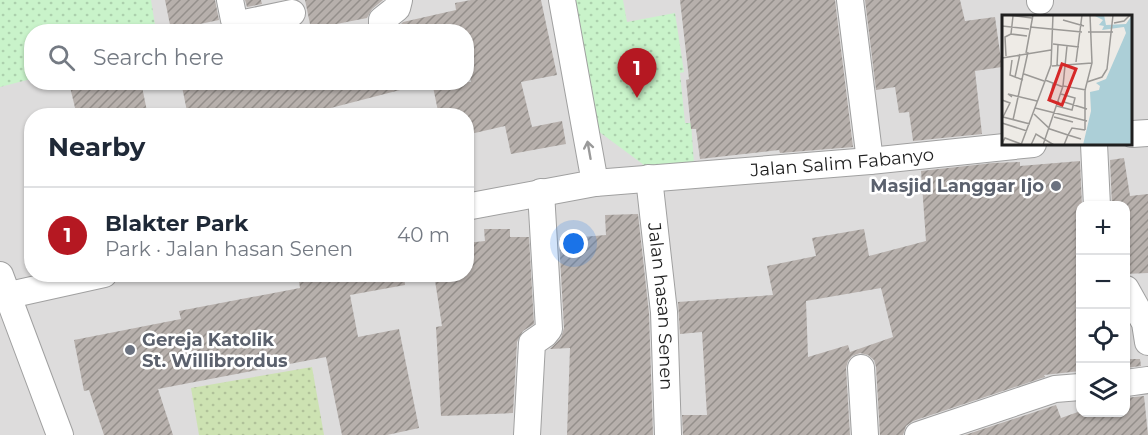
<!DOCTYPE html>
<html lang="en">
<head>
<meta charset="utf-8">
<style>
  :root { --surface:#fff; --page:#f2f2f3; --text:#1f2937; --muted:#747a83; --line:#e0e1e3; --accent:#b51822 }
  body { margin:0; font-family:Montserrat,sans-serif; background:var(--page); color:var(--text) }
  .controls { position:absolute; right:18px; bottom:18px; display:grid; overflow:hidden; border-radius:12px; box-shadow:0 2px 4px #0004 }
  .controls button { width:54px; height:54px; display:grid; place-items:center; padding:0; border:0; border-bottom:2px solid var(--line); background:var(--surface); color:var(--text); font:30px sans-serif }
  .you { position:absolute; left:574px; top:244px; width:21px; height:21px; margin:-15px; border:4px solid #fff; border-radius:50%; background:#1a73e8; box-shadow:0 0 0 9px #1a73e833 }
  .badge { display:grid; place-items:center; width:39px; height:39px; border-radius:50%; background:var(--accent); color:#fff; font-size:20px; font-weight:700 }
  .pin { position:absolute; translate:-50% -50px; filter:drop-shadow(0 2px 3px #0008) }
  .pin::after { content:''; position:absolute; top:32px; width:21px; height:18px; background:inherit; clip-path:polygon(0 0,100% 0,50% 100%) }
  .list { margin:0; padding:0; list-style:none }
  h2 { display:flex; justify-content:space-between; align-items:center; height:78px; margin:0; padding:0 24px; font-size:26px }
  h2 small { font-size:20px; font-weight:400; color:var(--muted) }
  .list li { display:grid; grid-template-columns:39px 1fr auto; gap:18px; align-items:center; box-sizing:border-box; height:96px; padding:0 24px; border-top:2px solid var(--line) }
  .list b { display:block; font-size:22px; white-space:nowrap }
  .list p { margin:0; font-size:20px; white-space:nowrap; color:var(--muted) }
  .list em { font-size:20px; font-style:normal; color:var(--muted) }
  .icon { flex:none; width:33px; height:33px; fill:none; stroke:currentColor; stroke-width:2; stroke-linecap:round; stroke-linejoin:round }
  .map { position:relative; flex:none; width:1148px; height:435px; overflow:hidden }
  .search { position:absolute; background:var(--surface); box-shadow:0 2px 4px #0004; left:24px; top:24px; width:450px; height:66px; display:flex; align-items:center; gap:15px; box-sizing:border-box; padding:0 21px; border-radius:24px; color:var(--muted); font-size:22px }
  .panel { position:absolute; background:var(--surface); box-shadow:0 2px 4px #0004; left:24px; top:108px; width:450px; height:174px; border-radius:24px }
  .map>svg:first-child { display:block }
  .residential { fill:#dddcdc; fill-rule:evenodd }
  .park { fill:url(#park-dots) }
  .garden { fill:url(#garden-dots) }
  .building { fill:url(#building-hatch); fill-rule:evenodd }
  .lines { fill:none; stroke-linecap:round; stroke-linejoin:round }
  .street-casing { stroke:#a0a0a0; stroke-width:28 }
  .street { stroke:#fff; stroke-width:26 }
  .oneway { stroke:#9a9a9a }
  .worship-dot { fill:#6b7280; stroke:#fff; stroke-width:2 }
  .labels { text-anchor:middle; stroke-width:5; stroke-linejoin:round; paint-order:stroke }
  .street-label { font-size:18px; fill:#1f1f1f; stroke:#fff }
  .worship-label { font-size:18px; font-weight:bold; fill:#5b616d; stroke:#fff; text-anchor:end }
  .inset-road { fill:none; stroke:#9b9996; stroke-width:1.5 }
  .view { fill:#d62828; fill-opacity:0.15; stroke:#d62828; stroke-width:3 }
  .inset-edge { fill:none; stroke:#1f1f1f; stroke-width:3 }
</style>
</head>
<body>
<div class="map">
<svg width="1148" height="435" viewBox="0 0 1148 435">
  <defs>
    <pattern id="park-dots" width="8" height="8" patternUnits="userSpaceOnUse" patternTransform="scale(1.5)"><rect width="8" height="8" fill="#c9f3ca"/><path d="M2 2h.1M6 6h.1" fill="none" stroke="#acd0ad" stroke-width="1.8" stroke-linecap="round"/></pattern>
    <pattern id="garden-dots" width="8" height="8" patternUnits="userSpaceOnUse" patternTransform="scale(1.5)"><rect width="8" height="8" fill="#cde2b2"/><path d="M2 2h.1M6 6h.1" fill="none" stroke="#b0c199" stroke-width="1.8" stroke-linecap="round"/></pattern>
    <pattern id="building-hatch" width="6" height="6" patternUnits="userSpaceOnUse" patternTransform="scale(1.5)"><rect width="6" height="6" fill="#b7b0ac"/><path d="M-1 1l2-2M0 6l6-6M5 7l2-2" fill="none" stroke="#948f8b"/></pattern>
  </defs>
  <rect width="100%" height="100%" fill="#eeebe6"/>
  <path class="residential" d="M 0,0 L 1148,0 L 1148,435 L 0,435 ZM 1004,16 L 1132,16 L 1132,144 L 1004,144 ZM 32,32 L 466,32 L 466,82 L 32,82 ZM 32,116 L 466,116 L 466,274 L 32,274 ZM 1080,206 L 1126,206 L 1126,412 L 1080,412 Z"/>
  <g class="park">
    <polygon points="0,0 151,0 156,31 32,32 31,79 0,87"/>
    <polygon points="573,0 623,0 627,22 675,13 684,72 680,73 685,123 691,123 694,164 648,168 598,131"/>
  </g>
  <polygon class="garden" points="312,367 324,435 199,435 191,388"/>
  <g class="building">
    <polygon points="165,0 215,0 219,20 171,30"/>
    <polygon points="245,0 261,0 262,4 247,7"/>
    <polygon points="305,0 383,0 372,9 367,18 311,29"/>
    <polygon points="471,0 541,0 557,75 521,82 532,127 562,121 566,144 511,154 505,126 466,135 466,116 439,116 432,82 471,82 466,61 466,32 401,32 400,25 403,22 456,10 455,3"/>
    <polygon points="680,0 835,0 853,147 780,153 779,150 700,159 696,129 691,129 686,80 689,79"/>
    <polygon points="865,0 960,0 965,21 995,17 1002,67 975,71 982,134 913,141 909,112 899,113 895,87 876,90"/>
    <polygon points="88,82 141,82 148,116 77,116 70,87"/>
    <polygon points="181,82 399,82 400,90 300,116 188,116"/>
    <polygon points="1124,158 1130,196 1148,194 1148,273 1125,274 1125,206 1112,206 1110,160"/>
    <path d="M 1080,161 L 1082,206 L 1080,371 L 1044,375 L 1045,377 L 913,421 L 906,426 L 903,435 L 880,435 L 876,367 L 874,360 L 868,355 L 860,353 L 852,356 L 848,361 L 846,368 L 850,435 L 683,435 L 682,415 L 707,415 L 702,332 L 680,334 L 678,302 L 773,295 L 767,266 L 816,256 L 812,238 L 864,229 L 869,256 L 926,241 L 921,171 L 993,163 L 1020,162 L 1020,166 ZM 881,288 L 893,337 L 850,352 L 848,345 L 808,357 L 806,301 Z"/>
    <polygon points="638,214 649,313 653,435 567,435 570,348 550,349 561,338 564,328 559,239 606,235 605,215"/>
    <polygon points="484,229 510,229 510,237 529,237 534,324 523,331 517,342 513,413 441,416 436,327 442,326 434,274 466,274 466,243 485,241"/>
    <polygon points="298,274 404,274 405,285 350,295 358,337 399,329 419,428 387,435 342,435 326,357 158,389 173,435 104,435 89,390 84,391 74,340 181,319 179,311 300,288"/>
    <polygon points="1125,359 1140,359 1141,366 1125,368"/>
    <polygon points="1144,396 1148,435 965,435 1056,405 1061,418 1078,412 1125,412 1125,398"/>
  </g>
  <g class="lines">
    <defs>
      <g id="street">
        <polyline points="230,0 234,20 244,23 292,13"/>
        <polyline points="850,0 870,161"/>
        <polyline points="1040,0 1040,1"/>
        <polyline points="382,32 382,20 397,8 399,0"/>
        <polyline points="1132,134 1148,133"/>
        <polyline points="1094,144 1097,206"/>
        <path id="s1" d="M 649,178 L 664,312 L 668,435"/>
        <path id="s2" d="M 595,183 L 870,161 L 1033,144"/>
        <polyline points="466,207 595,183 562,0"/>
        <polyline points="0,275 60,435"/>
        <polyline points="1126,289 1145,323 1148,342"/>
        <polyline points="0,297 104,274"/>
        <polyline points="861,368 865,435"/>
        <polyline points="1126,383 1148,380"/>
        <polyline points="527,435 532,343 545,334 549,329 541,192"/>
        <polyline points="918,435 1055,389 1080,387"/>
      </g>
    </defs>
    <use href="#street" class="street-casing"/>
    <use href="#street" class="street"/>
  </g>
  <defs><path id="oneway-shaft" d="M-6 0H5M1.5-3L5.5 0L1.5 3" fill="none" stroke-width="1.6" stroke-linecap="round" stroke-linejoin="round" transform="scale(1.5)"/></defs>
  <use class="oneway" href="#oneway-shaft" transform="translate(589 150) rotate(-100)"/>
  <g class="worship-dot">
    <circle cx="1056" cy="186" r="6"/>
    <circle cx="130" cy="350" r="6"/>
  </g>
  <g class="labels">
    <g class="street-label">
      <text dy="6" stroke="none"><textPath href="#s2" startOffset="248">Jalan Salim Fabanyo</textPath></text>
      <text dy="6" stroke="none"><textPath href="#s1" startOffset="129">Jalan hasan Senen</textPath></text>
    </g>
    <g class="worship-label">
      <text x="1044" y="192">Masjid Langgar Ijo</text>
      <text x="142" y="346" text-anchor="start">Gereja Katolik<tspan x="142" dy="21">St. Willibrordus</tspan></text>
    </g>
  </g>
  <g transform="translate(1002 15)">
    <rect width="130" height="130" fill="#eeebe6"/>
    <path d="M 102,0 L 104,10 L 124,9 L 130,0 L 130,130 L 81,130 L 89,96 L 88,77 L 97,75 L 98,71 L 94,68 L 104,64 L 124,18 L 122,12 L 100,15 L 102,11 L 97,10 L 101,5 L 93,1 Z" fill="#accfd7"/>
    <path class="inset-road" d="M 7,0 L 30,3M 11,1 L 9,19 L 25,21M 61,5 L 82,11M 112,8 L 122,6 L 128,0M 0,11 L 27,14M 28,12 L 80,17M 86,17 L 111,17M 51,29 L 77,32M 65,31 L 61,71 L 84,75M 24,38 L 31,0M 4,41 L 3,22 L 9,19M 0,43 L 49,35M 10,45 L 8,60 L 21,65M 74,47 L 80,0M 50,51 L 90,48M 55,51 L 56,30M 0,53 L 0,76M 22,59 L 42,66M 13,62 L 18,39M 43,65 L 61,72M 85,67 L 100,62 L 105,54 L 111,0M 51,69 L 48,86 L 57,87M 10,82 L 6,79 L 35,86M 0,85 L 8,88 L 0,104M 62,87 L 85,94M 55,91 L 70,95 L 73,83 L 59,79M 33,93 L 85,106M 32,99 L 48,114 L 66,120 L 70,113 L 83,115M 1,102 L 28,109M 52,102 L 71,107M 11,105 L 26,37M 0,108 L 25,116M 83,115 L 83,75 L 90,48 L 88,0M 0,128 L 3,123 L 19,129M 19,130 L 49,50 L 51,0M 29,130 L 34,119 L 52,130M 41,130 L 61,71M 62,130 L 66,120 L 79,124"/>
    <path class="view" d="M 60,49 L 74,54 L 60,90 L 47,85 Z"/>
    <rect width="130" height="130" class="inset-edge"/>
  </g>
</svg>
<div class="controls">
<button>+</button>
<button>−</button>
<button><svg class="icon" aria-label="locate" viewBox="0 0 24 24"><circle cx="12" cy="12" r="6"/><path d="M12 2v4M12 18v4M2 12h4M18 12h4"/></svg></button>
<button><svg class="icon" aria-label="layers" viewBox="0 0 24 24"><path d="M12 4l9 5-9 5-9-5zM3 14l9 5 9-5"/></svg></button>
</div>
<div class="you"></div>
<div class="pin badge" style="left:637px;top:98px">1</div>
<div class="search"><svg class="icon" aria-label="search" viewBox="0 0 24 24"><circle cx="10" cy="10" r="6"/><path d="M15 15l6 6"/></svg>Search here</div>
<section class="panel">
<h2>Nearby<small></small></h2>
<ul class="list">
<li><span class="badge">1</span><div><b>Blakter Park</b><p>Park · Jalan hasan Senen</p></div><em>40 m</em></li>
</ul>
</section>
</div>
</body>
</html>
